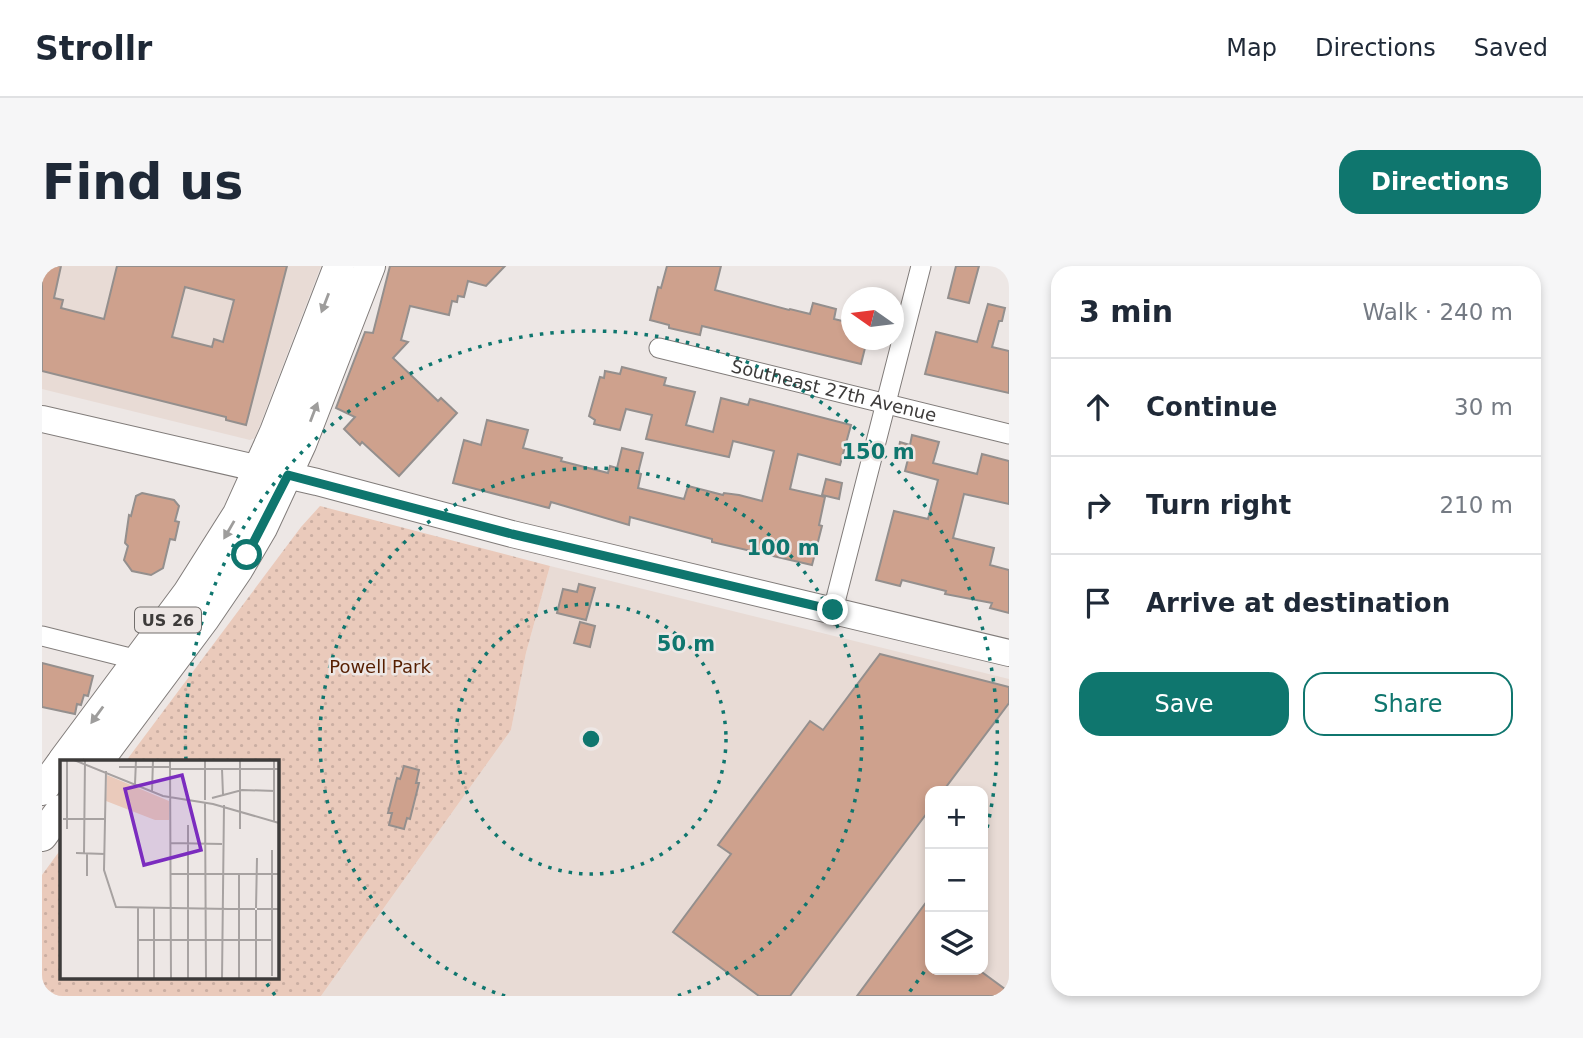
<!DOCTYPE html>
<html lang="en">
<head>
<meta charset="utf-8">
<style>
  :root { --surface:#fff; --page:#f6f6f7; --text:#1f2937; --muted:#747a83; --line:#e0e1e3; --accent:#0f766e }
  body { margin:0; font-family:"DejaVu Sans",sans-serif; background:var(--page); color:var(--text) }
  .controls { position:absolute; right:21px; bottom:21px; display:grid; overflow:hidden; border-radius:14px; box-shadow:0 4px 10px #0003 }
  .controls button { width:63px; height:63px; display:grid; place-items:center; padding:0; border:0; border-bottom:2px solid var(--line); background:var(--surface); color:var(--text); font:35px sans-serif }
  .compass { position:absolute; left:799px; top:21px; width:63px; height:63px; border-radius:50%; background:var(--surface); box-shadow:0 4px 10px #0003; rotate:284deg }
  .stop { position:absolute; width:21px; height:21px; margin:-16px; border:5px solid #0f766e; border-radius:50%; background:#fff }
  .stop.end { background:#0f766e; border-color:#fff; box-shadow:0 2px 7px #0008 }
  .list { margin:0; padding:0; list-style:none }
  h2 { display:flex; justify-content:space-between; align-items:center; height:91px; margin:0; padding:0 28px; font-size:30px }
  h2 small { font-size:23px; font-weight:400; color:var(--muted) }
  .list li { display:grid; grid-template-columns:46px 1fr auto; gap:21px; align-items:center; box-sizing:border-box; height:98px; padding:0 28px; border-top:2px solid var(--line) }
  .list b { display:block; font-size:26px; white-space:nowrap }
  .list em { font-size:23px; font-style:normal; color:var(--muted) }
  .actions { display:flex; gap:14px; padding:21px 28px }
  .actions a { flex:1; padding:16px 0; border:2px solid var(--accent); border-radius:21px; text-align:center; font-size:24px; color:var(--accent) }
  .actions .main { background:var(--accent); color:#fff }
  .icon { flex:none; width:38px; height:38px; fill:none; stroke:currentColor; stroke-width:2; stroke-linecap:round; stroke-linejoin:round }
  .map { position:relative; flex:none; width:967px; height:730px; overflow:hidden; border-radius:21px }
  header { display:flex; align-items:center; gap:42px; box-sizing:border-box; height:98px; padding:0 35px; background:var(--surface); border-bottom:2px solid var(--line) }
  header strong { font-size:33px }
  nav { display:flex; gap:38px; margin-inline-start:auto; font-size:24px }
  .intro { display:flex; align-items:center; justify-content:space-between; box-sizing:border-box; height:168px; padding:0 42px }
  h1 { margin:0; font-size:49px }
  .button { padding:18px 32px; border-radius:21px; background:var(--accent); color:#fff; font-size:24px; font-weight:700 }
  main { display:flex; gap:42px; padding:0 42px }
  aside { flex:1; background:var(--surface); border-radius:21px; box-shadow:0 4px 10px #0003 }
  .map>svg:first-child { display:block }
  .built { fill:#e8dbd5; fill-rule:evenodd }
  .park { fill:url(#park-dots) }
  .building { fill:#cea18d; stroke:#948f8d; stroke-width:2; fill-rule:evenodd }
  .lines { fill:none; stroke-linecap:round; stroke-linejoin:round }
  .street-casing { stroke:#817c7a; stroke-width:21 }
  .secondary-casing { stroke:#817c7a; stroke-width:28 }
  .primary-casing { stroke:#817c7a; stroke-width:32 }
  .street { stroke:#fff; stroke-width:19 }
  .secondary { stroke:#fff; stroke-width:26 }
  .primary { stroke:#fff; stroke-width:30 }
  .oneway { fill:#9e9d9c }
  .route { stroke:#0f766e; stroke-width:9 }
  .ring { fill:none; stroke:#0f766e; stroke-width:3.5; stroke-dasharray:3.5 7 }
  .labels { text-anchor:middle; stroke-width:5; stroke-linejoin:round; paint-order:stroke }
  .shield { fill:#ede7e5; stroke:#726f6d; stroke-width:2 }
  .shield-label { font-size:16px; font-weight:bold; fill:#3d3b3a }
  .street-label { font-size:18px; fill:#3d3b3a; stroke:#ede7e5 }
  .park-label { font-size:18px; fill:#551e00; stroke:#ede7e5 }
  .inset-road { fill:none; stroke:#a7a2a1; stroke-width:2 }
  .view { fill:#7b2cbf; fill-opacity:0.15; stroke:#7b2cbf; stroke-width:3.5 }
  .inset-edge { fill:none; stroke:#3d3b3a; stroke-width:3.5 }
  .centre { fill:#0f766e; stroke:#ede7e5; stroke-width:3.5 }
  .ring-label { font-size:21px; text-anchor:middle; font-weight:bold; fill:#0f766e; stroke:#ede7e5; stroke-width:5; stroke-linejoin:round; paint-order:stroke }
</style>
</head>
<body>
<header>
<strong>Strollr</strong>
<nav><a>Map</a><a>Directions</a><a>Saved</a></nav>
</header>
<div class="intro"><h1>Find us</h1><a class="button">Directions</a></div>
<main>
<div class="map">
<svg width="967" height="730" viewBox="0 0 967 730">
  <defs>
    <pattern id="park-dots" width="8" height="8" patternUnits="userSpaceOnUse" patternTransform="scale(1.75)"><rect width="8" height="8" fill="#eacabb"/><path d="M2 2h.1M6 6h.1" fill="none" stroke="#caaea2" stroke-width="1.8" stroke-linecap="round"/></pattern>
  </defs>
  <rect width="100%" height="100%" fill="#ede7e5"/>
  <g class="built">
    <polygon points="0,0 279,0 213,172 208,174 0,123"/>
    <path d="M 508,300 L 967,413 L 967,730 L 279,730 L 469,464 L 484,387 ZM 888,525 L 941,525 L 941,704 L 888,704 Z"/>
  </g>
  <polygon class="park" points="278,240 508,300 484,387 469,464 279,730 0,730 0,609 19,583 19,711 234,711 234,495 84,495 259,261"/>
  <g class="building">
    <path d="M 0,0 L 19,0 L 12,32 L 21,34 L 19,42 L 62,53 L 75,0 L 245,0 L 204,159 L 184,154 L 184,151 L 0,105 ZM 143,21 L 192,34 L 181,76 L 172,73 L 170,81 L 130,71 Z"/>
    <polygon points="348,0 463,0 444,20 426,15 422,31 416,30 415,36 410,35 407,49 368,40 359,74 366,76 351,92 396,135 399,132 415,147 357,210 320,176 318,179 302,163 313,151 294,142 323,66 331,67"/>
    <polygon points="625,0 679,0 673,24 747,44 748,43 768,48 771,37 794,43 792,53 809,57 809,74 825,74 819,98 660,60 658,69 627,62 627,59 608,54 616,21 619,22"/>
    <polygon points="914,0 937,0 927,37 906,32"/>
    <polygon points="946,38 963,42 960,55 957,55 950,81 967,85 967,127 883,108 894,66 935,76"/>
    <polygon points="580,101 624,112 622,119 653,126 644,159 671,166 679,132 706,139 708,133 809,159 798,199 756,188 748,223 783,231 777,259 780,260 770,299 670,276 670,273 588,251 587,259 509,236 507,242 411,217 422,174 439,179 445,154 486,164 481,182 520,192 519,195 566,207 568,200 575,202 580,182 601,187 596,207 599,208 596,222 642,233 646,220 681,229 682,227 697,229 720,235 732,185 691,175 687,191 604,173 610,149 584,143 578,164 552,158 553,154 547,150 558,111 562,112 563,105 578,108"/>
    <polygon points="870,169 897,176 891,197 935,208 940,188 967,195 967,238 922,228 911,272 952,282 948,299 967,304 967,347 948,342 950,337 903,328 904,325 860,314 858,320 834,314 852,245 886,253 896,214 863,205 866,193 855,191 858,176 868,179"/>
    <polygon points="784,213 800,217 797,233 780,229"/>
    <polygon points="100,227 132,234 137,240 133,255 137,256 133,274 128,273 121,302 109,309 90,305 82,294 86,280 83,277 87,249 89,250 94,230"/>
    <polygon points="537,318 553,322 544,354 515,347 521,323 535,326"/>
    <polygon points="538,356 553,360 548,381 532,377"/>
    <polygon points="838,388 967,421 967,437 901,525 888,525 888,543 748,730 717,730 631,666 689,588 676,579 768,455 781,464"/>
    <polygon points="0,397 51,410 46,430 42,429 39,439 35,438 33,448 0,441"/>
    <polygon points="362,500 377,504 374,517 377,517 368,553 365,552 362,563 347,559 350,547 346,547 355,512 358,513"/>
    <polygon points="888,631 888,704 937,704 967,726 967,730 815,730"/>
  </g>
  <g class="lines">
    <defs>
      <g id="street">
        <path id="s1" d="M 617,82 L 967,168"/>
        <polyline points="791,344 879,0"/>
        <polyline points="0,370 96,394 103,399"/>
      </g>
      <polyline id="secondary" points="0,153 275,216 470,268 967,387"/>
      <g id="primary">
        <polyline points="21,495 146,327 196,248 233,166 297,0"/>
        <polyline points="56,495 162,353 196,303 220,262 259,178 328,0"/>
        <polyline points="0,524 19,498"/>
        <polyline points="0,570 19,544"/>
      </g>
    </defs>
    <use href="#street" class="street-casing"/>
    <use href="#secondary" class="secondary-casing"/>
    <use href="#primary" class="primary-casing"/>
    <use href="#street" class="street"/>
    <use href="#secondary" class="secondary"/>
    <use href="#primary" class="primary"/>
  </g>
  <defs><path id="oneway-solid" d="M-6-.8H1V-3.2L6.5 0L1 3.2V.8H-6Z" transform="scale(1.75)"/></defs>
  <g class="oneway">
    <use href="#oneway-solid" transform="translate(283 37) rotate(111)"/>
    <use href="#oneway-solid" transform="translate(272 146) rotate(-69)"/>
    <use href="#oneway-solid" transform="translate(187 264) rotate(120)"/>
    <use href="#oneway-solid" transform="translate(55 449) rotate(126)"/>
  </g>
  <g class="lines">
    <polyline class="route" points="205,289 246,209 470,268 791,344"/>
  </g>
  <g class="ring">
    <circle cx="549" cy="473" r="135"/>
    <path d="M463 730A271 271 0 1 1 635 730"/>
    <path d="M888 697A406 406 0 0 1 865 729M233 729A406 406 0 0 1 221 712M144 494A406 406 0 1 1 941 578"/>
  </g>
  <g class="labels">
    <rect class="shield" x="93" y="341.5" width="66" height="25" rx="5"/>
    <g class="shield-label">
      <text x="126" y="360">US 26</text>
    </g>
    <g class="street-label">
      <text dy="6" stroke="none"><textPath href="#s1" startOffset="180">Southeast 27th Avenue</textPath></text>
    </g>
    <g class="park-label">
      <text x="338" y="407">Powell Park</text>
    </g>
  </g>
  <g transform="translate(18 494)">
    <rect width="219" height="219" fill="#ede7e5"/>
    <path d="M 47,15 L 109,41 L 109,60 L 95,60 L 46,41 Z" fill="#eacabb"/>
    <path class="inset-road" d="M 14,0 L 103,36 L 153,44 L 219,63M 110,0 L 111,219M 145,0 L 145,40M 180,0 L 180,69M 59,7 L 110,7M 110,9 L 219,9M 162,9 L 163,35M 46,11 L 44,110 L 56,147 L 169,149M 75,24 L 76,0M 92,32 L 93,0M 152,38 L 182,30 L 215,31M 145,42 L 146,219M 3,59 L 44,59M 214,62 L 214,0M 128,65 L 128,219M 7,69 L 7,0M 111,83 L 162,84M 212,90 L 212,216M 16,93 L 45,94M 24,94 L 25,0M 111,114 L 219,114M 179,114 L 179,219M 27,116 L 27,94M 78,148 L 78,219M 94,148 L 94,219M 196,148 L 197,98M 169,149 L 195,149M 197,149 L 219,149M 196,150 L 196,219M 78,180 L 212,180M 162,219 L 164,45"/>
    <path class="view" d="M 122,15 L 141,90 L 84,105 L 65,29 Z"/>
    <rect width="219" height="219" class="inset-edge"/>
  </g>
  <circle cx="549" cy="473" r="10" class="centre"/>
  <g class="ring-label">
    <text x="836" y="193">150 m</text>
    <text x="741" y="289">100 m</text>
    <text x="644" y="385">50 m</text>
  </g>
</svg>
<div class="controls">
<button>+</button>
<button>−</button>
<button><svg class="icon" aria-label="layers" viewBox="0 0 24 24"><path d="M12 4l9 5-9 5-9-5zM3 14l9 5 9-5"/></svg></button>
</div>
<svg class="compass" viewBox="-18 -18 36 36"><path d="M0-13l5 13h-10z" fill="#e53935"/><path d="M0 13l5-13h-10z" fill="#747a83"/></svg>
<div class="stop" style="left:205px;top:289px"></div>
<div class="stop end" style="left:791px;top:344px"></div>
</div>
<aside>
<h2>3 min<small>Walk · 240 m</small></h2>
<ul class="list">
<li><svg class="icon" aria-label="ahead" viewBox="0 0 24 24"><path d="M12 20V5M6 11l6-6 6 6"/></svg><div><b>Continue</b></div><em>30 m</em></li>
<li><svg class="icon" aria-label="right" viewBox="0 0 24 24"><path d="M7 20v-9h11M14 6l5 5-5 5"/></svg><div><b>Turn right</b></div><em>210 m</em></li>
<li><svg class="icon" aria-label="arrive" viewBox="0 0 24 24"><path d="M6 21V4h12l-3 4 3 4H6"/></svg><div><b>Arrive at destination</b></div></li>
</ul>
<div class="actions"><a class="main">Save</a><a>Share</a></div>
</aside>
</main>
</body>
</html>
